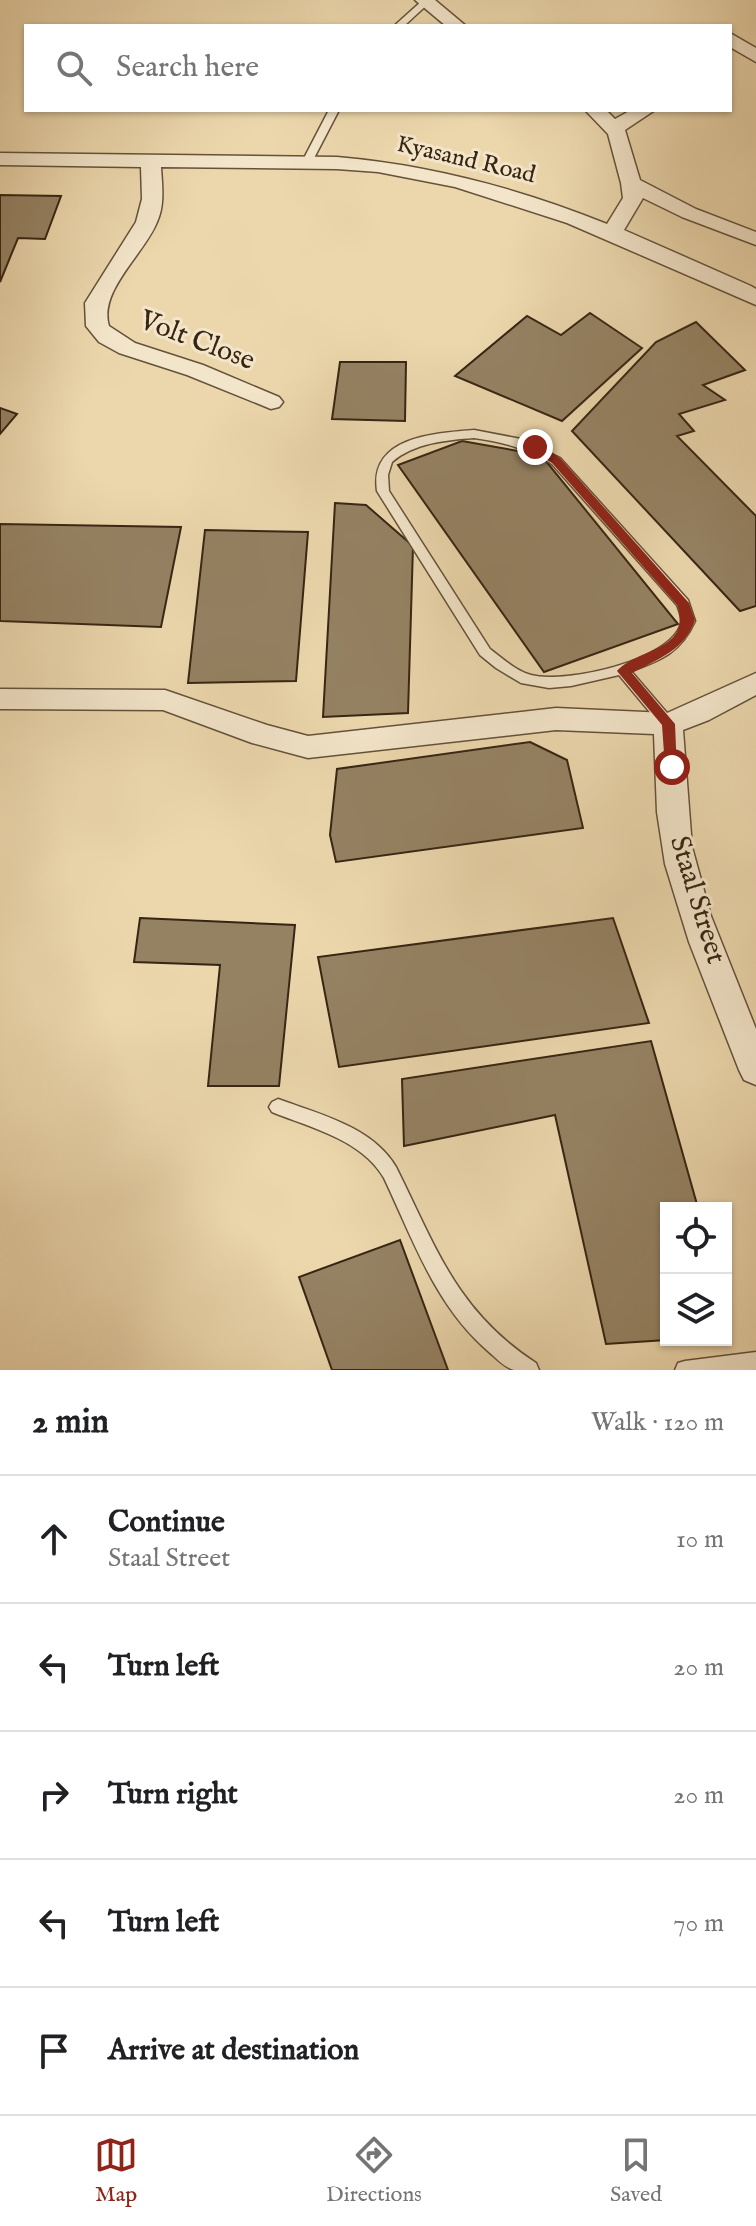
<!DOCTYPE html>
<html lang="en">
<head>
<meta charset="utf-8">
<style>
  :root { --surface:#fff; --page:#f6f6f6; --text:#202124; --muted:#757577; --line:#e0e0e0; --accent:#8f2418 }
  body { margin:0; font-family:"IM FELL English",serif; background:var(--page); color:var(--text) }
  .controls { position:absolute; right:24px; bottom:24px; display:grid; overflow:hidden; border-radius:0px; box-shadow:0 2px 6px #0004 }
  .controls button { width:72px; height:72px; display:grid; place-items:center; padding:0; border:0; border-bottom:2px solid var(--line); background:var(--surface); color:var(--text); font:40px sans-serif }
  .stop { position:absolute; width:24px; height:24px; margin:-18px; border:6px solid #8f2418; border-radius:50%; background:#fff }
  .stop.end { background:#8f2418; border-color:#fff; box-shadow:0 2px 8px #0008 }
  .list { margin:0; padding:0; list-style:none }
  h2 { display:flex; justify-content:space-between; align-items:center; height:104px; margin:0; padding:0 32px; font-size:34px }
  h2 small { font-size:26px; font-weight:400; color:var(--muted) }
  .list li { display:grid; grid-template-columns:52px 1fr auto; gap:24px; align-items:center; box-sizing:border-box; height:128px; padding:0 32px; border-top:2px solid var(--line) }
  .list b { display:block; font-size:30px; white-space:nowrap }
  .list p { margin:0; font-size:26px; white-space:nowrap; color:var(--muted) }
  .list em { font-size:26px; font-style:normal; color:var(--muted) }
  .icon { flex:none; width:44px; height:44px; fill:none; stroke:currentColor; stroke-width:2; stroke-linecap:round; stroke-linejoin:round }
  .map { position:relative; flex:none; width:756px; height:1370px; overflow:hidden }
  .search { position:absolute; background:var(--surface); box-shadow:0 2px 6px #0004; left:24px; right:24px; top:24px; height:88px; display:flex; align-items:center; gap:20px; box-sizing:border-box; padding:0 28px; border-radius:0px; color:var(--muted); font-size:30px }
  .sheet { height:744px; background:var(--surface) }
  nav { display:flex; justify-content:space-around; align-items:center; box-sizing:border-box; height:112px; border-top:2px solid var(--line); background:var(--surface); font-size:22px; color:var(--muted) }
  nav a { display:grid; justify-items:center; gap:4px }
  nav .on { color:var(--accent) }
  .map>svg:first-child { display:block }
  .building { fill:#958263; stroke:#372513; stroke-width:2 }
  .lines { fill:none; stroke-linecap:round; stroke-linejoin:round }
  .lane-casing { stroke:#64523a; stroke-width:3 }
  .street-casing { stroke:#64523a; stroke-width:3 }
  .lane { fill:#f3e5ca; fill-rule:evenodd }
  .street { fill:#f3e5ca; fill-rule:evenodd }
  .route { fill:#8f2418 }
  .labels { text-anchor:middle; dominant-baseline:central; stroke-width:6; stroke-linejoin:round; paint-order:stroke }
  .far-street-label { font-size:24px; fill:#372513; stroke:#f3e5ca }
  .street-label { font-size:28px; fill:#372513; stroke:#f3e5ca }
</style>
</head>
<body>
<div class="map">
<svg width="756" height="1370" viewBox="0 0 756 1370">
  <rect width="100%" height="100%" fill="#ecd7ad"/>
  <filter id="stains"><feTurbulence type="fractalNoise" baseFrequency=".0025" numOctaves="4"/><feColorMatrix values="0 0 0 0 .2 0 0 0 0 .09 0 0 0 0 .02 0 0 0 .5 -.17"/></filter>
  <radialGradient id="worn" r=".72"><stop offset=".6" stop-color="#630" stop-opacity="0"/><stop offset="1" stop-color="#630" stop-opacity=".3"/></radialGradient>
  <g class="building">
    <path d="M0,195L61,196L45,239L18,238L0,282Z"/>
    <path d="M590,313L642,348L562,421L455,376L527,316L561,335Z"/>
    <path d="M696,322L745,370L703,385L725,400L679,414L694,431L677,436L756,516V606L740,611L572,431L656,342Z"/>
    <path d="M340,362H406L405,421L332,419Z"/>
    <path d="M0,408L17,414L0,434Z"/>
    <path d="M462,441L541,455L678,624L544,672L398,465Z"/>
    <path d="M335,503L366,505L413,546L408,713L323,717Z"/>
    <path d="M0,524L181,527L161,627L0,621Z"/>
    <path d="M205,530L308,532L296,681L188,683Z"/>
    <path d="M530,742L567,760L583,828L336,862L330,835L337,769Z"/>
    <path d="M140,918L295,925L279,1086H208L220,965L134,962Z"/>
    <path d="M613,918L649,1023L339,1067L318,957Z"/>
    <path d="M651,1041L698,1208H666V1340L606,1344L555,1115L404,1146L402,1079Z"/>
    <path d="M400,1240L448,1370H332L299,1277Z"/>
  </g>
  <g class="lines">
    <g class="lane-casing">
      <g id="lane">
        <path d="M423,0L430,2L404,26H394Z"/>
        <path d="M329,110H339L312,162L303,164L302,162Z"/>
        <path d="M474,430L521,439L560,458L688,600L695,621C681,652 662,660 631,671L673,720L675,724L673,728H663L619,675L571,686L549,688L521,683L496,668L480,655L377,491C369,437 434,433 474,430ZM474,438C502,442 527,448 552,464L677,605C679,610 682,617 681,623C672,661 564,684 531,675C516,671 502,658 490,649L389,491L388,475L392,462C414,443 446,440 474,438Z"/>
        <path d="M278,1099C319,1114 373,1127 396,1167C436,1247 456,1311 536,1363L539,1370C531,1370 521,1370 514,1370C505,1368 496,1358 489,1352C435,1306 413,1239 384,1178C361,1139 311,1128 272,1112L269,1107L272,1102Z"/>
        <path d="M756,1352V1370H675L678,1363L685,1361Z"/>
      </g>
    </g>
    <g class="street-casing">
      <g id="street">
        <path d="M415,0H435L466,26H446Z"/>
        <path d="M730,33L756,48V62L730,47Z"/>
        <path d="M585,110H606L615,119L631,110H655L625,130L640,180L696,209L756,232V245L682,217L643,198L624,230L751,286L756,289V305L567,223L455,187L378,172L337,169L161,167C162,185 165,205 157,222C145,253 98,291 109,326L135,343L203,365L279,397L283,402L279,407L271,409L187,375L119,353L99,342L86,326L85,303L136,222L142,199L141,167L0,165V153L337,157C431,165 520,189 607,224L623,198L621,183L608,134Z"/>
        <path d="M756,673V695L709,720L683,730L692,847L711,916L756,1029V1085L744,1080L739,1070L689,942L665,864L657,812L654,734L556,730L308,758L252,743L163,710L0,709V689L165,690L267,725L308,736L556,708L667,713Z"/>
      </g>
    </g>
    <use href="#lane" class="lane"/>
    <use href="#street" class="street"/>
  </g>
  <path class="route" d="M531,444H539L560,458L689,603L695,620C685,650 658,659 632,673L675,724L677,771H667L665,767L662,725L617,671C638,648 693,650 677,605L552,463L531,450Z"/>
  <g class="labels">
    <g class="far-street-label">
      <text transform="translate(466 160) rotate(13)">Kyasand Road</text>
    </g>
    <g class="street-label">
      <text transform="translate(197 341) rotate(21)">Volt Close</text>
      <text transform="translate(697 900) rotate(73)">Staal Street</text>
    </g>
  </g>
  <rect width="100%" height="100%" filter="url(#stains)"/>
  <rect width="100%" height="100%" fill="url(#worn)"/>
</svg>
<div class="controls">
<button><svg class="icon" aria-label="locate" viewBox="0 0 24 24"><circle cx="12" cy="12" r="6"/><path d="M12 2v4M12 18v4M2 12h4M18 12h4"/></svg></button>
<button><svg class="icon" aria-label="layers" viewBox="0 0 24 24"><path d="M12 4l9 5-9 5-9-5zM3 14l9 5 9-5"/></svg></button>
</div>
<div class="stop" style="left:672px;top:767px"></div>
<div class="stop end" style="left:535px;top:447px"></div>
<div class="search"><svg class="icon" aria-label="search" viewBox="0 0 24 24"><circle cx="10" cy="10" r="6"/><path d="M15 15l6 6"/></svg>Search here</div>
</div>
<section class="sheet">
<h2>2 min<small>Walk · 120 m</small></h2>
<ul class="list">
<li><svg class="icon" aria-label="ahead" viewBox="0 0 24 24"><path d="M12 20V5M6 11l6-6 6 6"/></svg><div><b>Continue</b><p>Staal Street</p></div><em>10 m</em></li>
<li><svg class="icon" aria-label="left" viewBox="0 0 24 24"><path d="M17 20v-9H6M10 6l-5 5 5 5"/></svg><div><b>Turn left</b></div><em>20 m</em></li>
<li><svg class="icon" aria-label="right" viewBox="0 0 24 24"><path d="M7 20v-9h11M14 6l5 5-5 5"/></svg><div><b>Turn right</b></div><em>20 m</em></li>
<li><svg class="icon" aria-label="left" viewBox="0 0 24 24"><path d="M17 20v-9H6M10 6l-5 5 5 5"/></svg><div><b>Turn left</b></div><em>70 m</em></li>
<li><svg class="icon" aria-label="arrive" viewBox="0 0 24 24"><path d="M6 21V4h12l-3 4 3 4H6"/></svg><div><b>Arrive at destination</b></div></li>
</ul>
</section>
<nav>
<a class="on"><svg class="icon" aria-label="map" viewBox="0 0 24 24"><path d="M3 6l6-2 6 2 6-2v14l-6 2-6-2-6 2zM9 4v14M15 6v14"/></svg>Map</a>
<a><svg class="icon" aria-label="directions" viewBox="0 0 24 24"><path d="M12 3l9 9-9 9-9-9zM9 14v-3h6M13 9l2 2-2 2"/></svg>Directions</a>
<a><svg class="icon" aria-label="saved" viewBox="0 0 24 24"><path d="M7 4h10v16l-5-4-5 4z"/></svg>Saved</a>
</nav>
</body>
</html>
